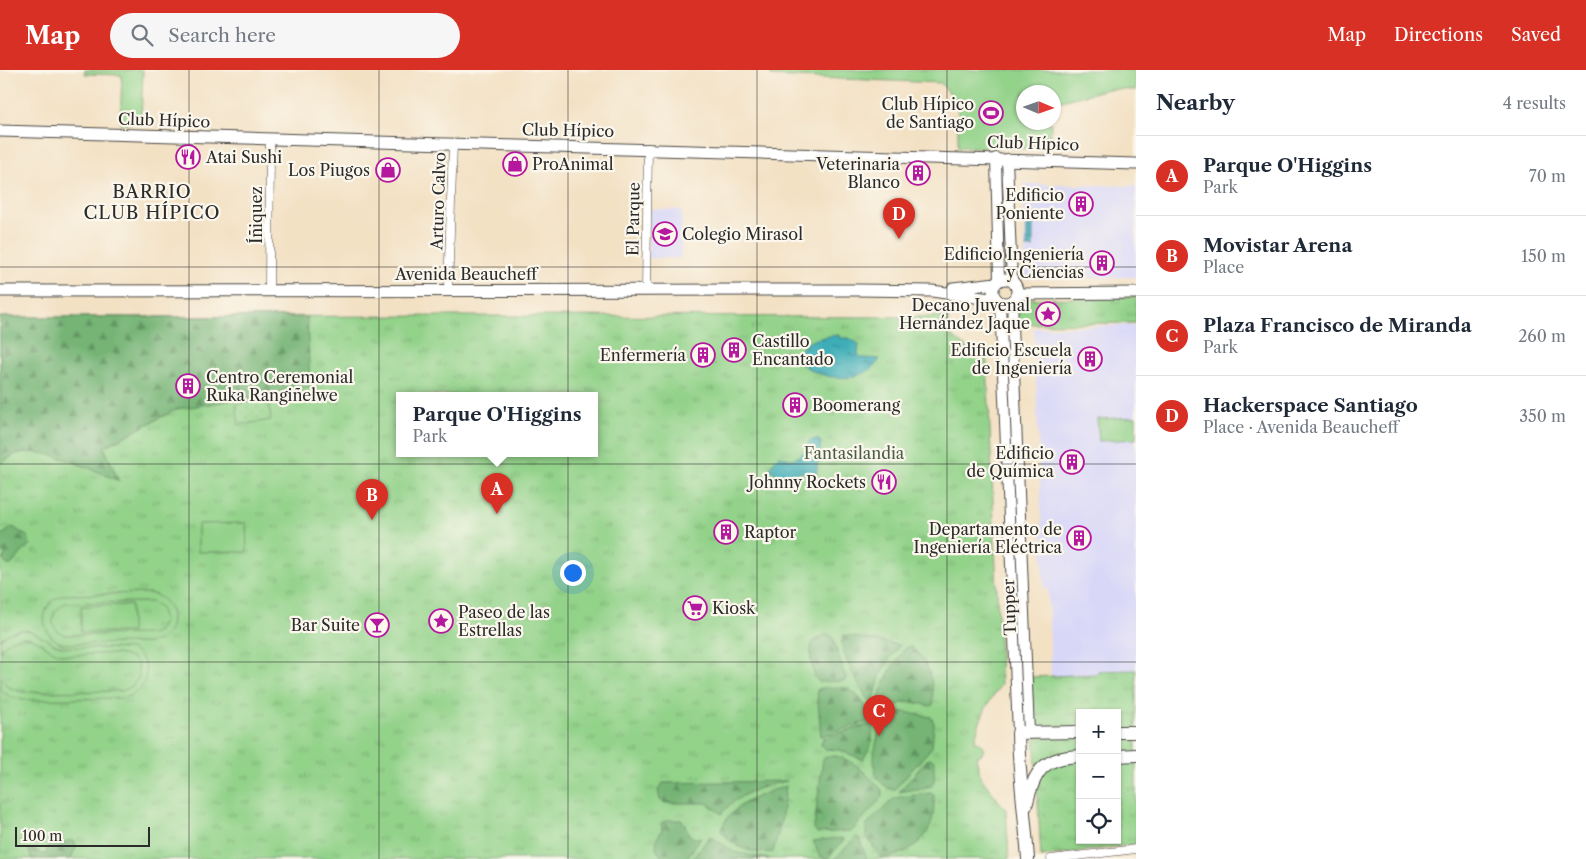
<!DOCTYPE html>
<html lang="en">
<head>
<meta charset="utf-8">
<style>
  :root { --surface:#fff; --page:#f6f6f7; --text:#1f2937; --muted:#747a83; --line:#e0e1e3; --accent:#d93025 }
  body { margin:0; font-family:"Libre Caslon Text",serif; background:var(--page); color:var(--text) }
  .controls { position:absolute; right:15px; bottom:15px; display:grid; overflow:hidden; border-radius:0px; box-shadow:0 1px 4px #0004 }
  .controls button { width:45px; height:45px; display:grid; place-items:center; padding:0; border:0; border-bottom:1px solid var(--line); background:var(--surface); color:var(--text); font:25px sans-serif }
  .compass { position:absolute; left:1016px; top:15px; width:45px; height:45px; border-radius:50%; background:var(--surface); box-shadow:0 1px 4px #0004; rotate:92deg }
  .scale { position:absolute; left:15px; bottom:12px; width:135px; box-sizing:border-box; padding-left:5px; border:2px solid #2b2b2b; border-top:0; font-size:14px; line-height:18px; white-space:nowrap; color:#2b2b2b; -webkit-text-stroke:4px #fbf7ec; paint-order:stroke }
  .you { position:absolute; left:572px; top:502px; width:18px; height:18px; margin:-12px; border:4px solid #fff; border-radius:50%; background:#1a73e8; box-shadow:0 0 0 8px #1a73e833 }
  .badge { display:grid; place-items:center; width:32px; height:32px; border-radius:50%; background:var(--accent); color:#fff; font-size:16px; font-weight:700 }
  .pin { position:absolute; translate:-50% -41px; filter:drop-shadow(0 1px 2px #0008) }
  .pin::after { content:''; position:absolute; top:26px; width:18px; height:15px; background:inherit; clip-path:polygon(0 0,100% 0,50% 100%) }
  .popup { position:absolute; left:396px; top:322px; width:202px; height:65px; box-sizing:border-box; display:grid; place-content:center; border-radius:0px; background:var(--surface); filter:drop-shadow(0 1px 4px #0005); font-size:16px; white-space:nowrap; color:var(--muted) }
  .popup b { font-size:19px; color:var(--text) }
  .popup::after { content:''; position:absolute; left:50%; top:100%; margin-left:-10px; border:10px solid transparent; border-top-color:var(--surface) }
  .list { margin:0; padding:0; list-style:none }
  h2 { display:flex; justify-content:space-between; align-items:center; height:65px; margin:0; padding:0 20px; font-size:21px }
  h2 small { font-size:16px; font-weight:400; color:var(--muted) }
  .list li { display:grid; grid-template-columns:32px 1fr auto; gap:15px; align-items:center; box-sizing:border-box; height:80px; padding:0 20px; border-top:1px solid var(--line) }
  .list b { display:block; font-size:19px; white-space:nowrap }
  .list p { margin:0; font-size:16px; white-space:nowrap; color:var(--muted) }
  .list em { font-size:16px; font-style:normal; color:var(--muted) }
  .icon { flex:none; width:28px; height:28px; fill:none; stroke:currentColor; stroke-width:2; stroke-linecap:round; stroke-linejoin:round }
  .map { position:relative; flex:none; width:1136px; height:789px; overflow:hidden }
  header { display:flex; align-items:center; gap:30px; box-sizing:border-box; height:70px; padding:0 25px; background:var(--accent); color:#fff }
  header strong { font-size:24px }
  nav { display:flex; gap:28px; margin-inline-start:auto; font-size:18px }
  .search { width:350px; height:45px; background:var(--page); display:flex; align-items:center; gap:12px; box-sizing:border-box; padding:0 18px; border-radius:28px; color:var(--muted); font-size:19px }
  main { display:flex }
  aside { flex:1; background:var(--surface) }
  .map>svg:first-child { display:block }
  .built { fill:#d8d7f8 }
  .grass { fill:url(#grass-tufts); stroke:#5e7e5a; fill-rule:evenodd }
  .forest { fill:url(#forest-firs); stroke:#507050 }
  .garden { fill:url(#garden-dots); stroke:#5e7e5a }
  .pitch { fill:#92d289; stroke:#5e7e5a; fill-rule:evenodd }
  .water { fill:url(#water-ripples); stroke:#346c71 }
  .lines { fill:none; stroke-linecap:round; stroke-linejoin:round }
  .minor-casing { stroke:#494642; stroke-width:9 }
  .tertiary-casing { stroke:#494642; stroke-width:12 }
  .secondary-casing { stroke:#494642; stroke-width:13 }
  .primary-casing { stroke:#494642; stroke-width:14 }
  .minor { stroke:#fff; stroke-width:8 }
  .tertiary { stroke:#fff; stroke-width:10 }
  .secondary { stroke:#fff; stroke-width:11 }
  .primary { stroke:#fff; stroke-width:12 }
  .grid { fill:none; stroke:#2b2b2b; stroke-width:1; stroke-opacity:0.55 }
  .labels { text-anchor:middle; dominant-baseline:central; stroke-width:4.5; stroke-linejoin:round; paint-order:stroke }
  .poi-label { font-size:16px; fill:#2b2b2b; stroke:#fbf7ec; text-anchor:end }
  .street-label { font-size:16px; fill:#2b2b2b; stroke:#fbf7ec }
  .park-label { font-size:16px; fill:#4a5d47; stroke:#fbf7ec }
  .neighbourhood-label { font-size:18px; letter-spacing:1px; fill:#2b2b2b; stroke:#fbf7ec }
</style>
</head>
<body>
<header>
<strong>Map</strong>
<div class="search"><svg class="icon" aria-label="search" viewBox="0 0 24 24"><circle cx="10" cy="10" r="6"/><path d="M15 15l6 6"/></svg>Search here</div>
<nav><a>Map</a><a>Directions</a><a>Saved</a></nav>
</header>
<main>
<div class="map">
<svg width="1136" height="789" viewBox="0 0 1136 789">
  <defs>
    <pattern id="grass-tufts" width="24" height="20" patternUnits="userSpaceOnUse" patternTransform="scale(1.25)"><rect width="24" height="20" fill="#92d289"/><path d="M3 7l-1-3M5 7V3M7 7l1-3M15 17l-1-3M17 17v-4M19 17l1-3" fill="none" stroke="#7eb476"/></pattern>
    <pattern id="forest-firs" width="22" height="20" patternUnits="userSpaceOnUse" patternTransform="scale(1.25)"><rect width="22" height="20" fill="#75b475"/><path d="M5 1l3.5 6h-7zM16 11l3.5 6h-7z" fill="#609360"/></pattern>
    <pattern id="garden-dots" width="8" height="8" patternUnits="userSpaceOnUse" patternTransform="scale(1.25)"><rect width="8" height="8" fill="#92d289"/><path d="M2 2h.1M6 6h.1" fill="none" stroke="#7eb476" stroke-width="1.8" stroke-linecap="round"/></pattern>
    <pattern id="water-ripples" width="26" height="14" patternUnits="userSpaceOnUse" patternTransform="scale(1.25)"><rect width="26" height="14" fill="#3cadb7"/><path d="M2 4q2-2 4 0t4 0M15 11q2-2 4 0t4 0" fill="none" stroke="#338d95"/></pattern>
  </defs>
  <rect width="100%" height="100%" fill="#fbf7ec"/>
  <filter id="ink" filterUnits="userSpaceOnUse"><feTurbulence type="fractalNoise" baseFrequency=".02" numOctaves="2"/><feDisplacementMap in="SourceGraphic" scale="10" xChannelSelector="R" yChannelSelector="G"/><feConvolveMatrix kernelMatrix="1 2 1 2 8 2 1 2 1" color-interpolation-filters="sRGB"/></filter>
  <filter id="wash" filterUnits="userSpaceOnUse"><feTurbulence type="fractalNoise" baseFrequency=".0096" numOctaves="4" result="noise"/><feDisplacementMap in="SourceGraphic" scale="20" xChannelSelector="R" yChannelSelector="G"/><feGaussianBlur stdDeviation="1.12" result="paint"/><feColorMatrix in="noise" values="0 0 0 0 0 0 0 0 0 0 0 0 0 0 0 0 0 1.4 0 .05"/><feComposite in="paint" operator="in"/></filter>
  <g filter="url(#wash)">
    <rect width="100%" height="100%" fill="#f3e1c4"/>
    <g class="built">
      <path d="M1024,114L1136,116V207L1025,209Z"/>
      <path d="M649,139L682,140L681,188H648Z"/>
      <path d="M1136,255V600L1099,601L1098,604L1051,606L1048,518H1044L1034,258Z"/>
    </g>
    <g class="grass">
      <path d="M1136,227V253L1018,254V234L1025,229Z"/>
      <path d="M465,246L948,247V263L973,283L980,284L987,290L1001,615C987,632 979,650 975,671L980,672L984,679L982,684L976,687L981,708L1006,740L1009,789H0V247ZM400,325H594V383H400Z"/>
      <path d="M1136,600V774L1041,787L1031,607L1098,604V601ZM1080,643H1117V770H1080Z"/>
    </g>
    <g class="forest">
      <path d="M0,247H307L310,318L177,339L104,377L119,411C93,400 49,378 21,383C13,384 7,390 0,394Z"/>
      <path d="M13,457L28,467L30,474L11,495H7L3,490L5,485L0,480V466Z"/>
      <path d="M827,564L832,566L846,609L844,611L819,612C812,606 808,581 813,572C816,567 822,566 827,564Z"/>
      <path d="M844,565L900,575L889,589L881,603L873,633L867,629C861,617 834,576 844,565Z"/>
      <path d="M907,577H911C930,592 933,611 933,635L930,636C921,634 909,630 901,633C892,637 890,647 880,645C872,626 895,591 907,577Z"/>
      <path d="M821,618C829,618 841,616 849,619C857,623 872,641 871,651L821,666L817,620Z"/>
      <path d="M899,641L931,647L934,653L932,677L894,720C863,710 876,676 881,654Z"/>
      <path d="M871,654L873,656L871,675L863,690L840,680L825,679L821,675L823,668Z"/>
      <path d="M836,686C856,691 868,706 882,720V727L852,761L817,763L814,758L823,689L826,687Z"/>
      <path d="M931,689L934,691V710L932,716L899,722L927,690Z"/>
      <path d="M787,711C762,716 737,724 721,744L707,733H666L660,730L658,720L663,713Z"/>
      <path d="M786,716L781,753L773,782C752,784 734,779 721,760C731,733 761,725 786,716Z"/>
      <path d="M930,723L934,725C934,736 934,747 930,757C923,774 898,789 880,787L866,766V756L894,728Z"/>
      <path d="M667,750H682C689,759 686,771 701,767L686,789H663L656,779L657,768L662,760L661,753Z"/>
      <path d="M710,766L734,782L769,789H693Z"/>
      <path d="M58,767L63,774L69,770L75,772L76,777L71,789H32L28,780L36,779L40,784H46L50,770Z"/>
      <path d="M856,767L859,768L867,789H835Z"/>
      <path d="M843,768L844,770L827,789L820,786L813,771Z"/>
    </g>
    <path class="garden" d="M268,329L271,350L239,355L236,334Z"/>
    <g class="pitch">
      <path d="M85,0H143L141,53L120,54L122,5L85,4Z"/>
      <path d="M771,0H1136V20L1108,19L1054,33V22H1024V52L1051,53L1050,79L958,77V34L941,13L771,6Z"/>
      <path d="M1136,347V369L1099,371L1097,349Z"/>
      <path d="M246,453L247,482H198V454Z"/>
      <path d="M148,523C168,526 177,544 169,562L160,570L149,573L63,574C38,564 38,534 63,525ZM152,532L160,537L164,550L159,560L152,564L65,565C54,561 50,552 55,541L65,533Z"/>
      <path d="M131,535V562H81V536Z"/>
      <path d="M21,560C39,560 47,574 64,577L131,579C155,591 149,624 122,628L22,630L9,626L0,620V607L8,617L22,622L122,621L132,616L139,607L137,593C124,577 84,587 65,585C48,583 39,566 22,567C12,568 5,574 0,581V569L9,563Z"/>
    </g>
    <g class="water">
      <rect x="1027" y="145" width="6" height="33"/>
      <path d="M839,265V268H849L859,274L858,284L862,288L880,289C864,316 816,311 798,290C798,269 823,267 839,265Z"/>
      <path d="M817,369L821,372L816,405L798,402L792,407L789,414L769,399L779,385C797,394 803,385 810,370Z"/>
    </g>
  </g>
  <g filter="url(#ink)">
    <g class="lines">
      <g class="minor-casing">
        <g id="minor">
          <path d="M269,220L270,69"/>
          <path d="M448,220L453,73"/>
          <path d="M646,220L648,78"/>
          <path d="M1051,789L1136,779"/>
        </g>
      </g>
      <g class="tertiary-casing">
        <g id="tertiary">
          <path d="M996,88L999,210"/>
          <path d="M1007,89L1012,211"/>
          <path d="M1013,231L1012,255L1029,662"/>
          <path d="M1000,232L1018,663"/>
        </g>
      </g>
      <g class="secondary-casing">
        <g id="secondary">
          <path d="M0,61L1136,94"/>
          <circle cx="1005" cy="221" r="12"/>
          <path d="M953,218L996,213"/>
          <path d="M0,221L857,220L932,221L997,230"/>
          <path d="M1017,224L1136,223"/>
        </g>
      </g>
      <g class="primary-casing">
        <g id="primary">
          <path d="M1117,662H1136"/>
          <path d="M1117,686L1136,685"/>
          <path d="M1026,736C1034,702 1042,687 1080,686"/>
          <path d="M1028,789C1025,746 1019,705 1018,663L1080,662"/>
        </g>
      </g>
      <use href="#minor" class="minor"/>
      <use href="#tertiary" class="tertiary"/>
      <use href="#secondary" class="secondary"/>
      <use href="#primary" class="primary"/>
    </g>
  </g>
  <path class="grid" d="M189,0V789M379,0V789M568,0V789M757,0V789M947,0V789M0,197H1136M0,394H1136M0,592H1136"/>
  <defs>
    <g id="stadium-ring" transform="scale(1.25)"><circle r="9.5" fill="#fbf7ec" stroke="#b5179e" stroke-width="1.5"/><path d="M0-5a6.5 5 0 1 0 0 10a6.5 5 0 1 0 0-10ZM-3.5-1.8h7v3.6h-7Z" fill="#b5179e"/></g>
    <g id="restaurant-ring" transform="scale(1.25)"><circle r="9.5" fill="#fbf7ec" stroke="#b5179e" stroke-width="1.5"/><path d="M-5-6h1v4h1v-4h1v4h1v-4h1v5L-1.5 .5V6h-2V.5L-5-1ZM5-6V6H3V1.5H1.5Q1.5-4 5-6Z" fill="#b5179e"/></g>
    <g id="shop-ring" transform="scale(1.25)"><circle r="9.5" fill="#fbf7ec" stroke="#b5179e" stroke-width="1.5"/><path d="M-5-2.5h2.3a2.7 3.5 0 0 1 5.4 0H5L5.5 6h-11ZM-1.5-2.5h3a1.5 2.3 0 0 0-3 0Z" fill="#b5179e"/></g>
    <g id="building-ring" transform="scale(1.25)"><circle r="9.5" fill="#fbf7ec" stroke="#b5179e" stroke-width="1.5"/><path d="M-4-6H4V6H1V3H-1V6H-4ZM-2.5-4.3h1.7v1.8h-1.7ZM.8-4.3h1.7v1.8H.8ZM-2.5-1h1.7V.8h-1.7ZM.8-1h1.7V.8H.8Z" fill="#b5179e"/></g>
    <g id="school-ring" transform="scale(1.25)"><circle r="9.5" fill="#fbf7ec" stroke="#b5179e" stroke-width="1.5"/><path d="M0-5L7-2L0 1L-7-2ZM-4 1L0 2.5L4 1V4Q0 6-4 4Z" fill="#b5179e"/></g>
    <g id="sight-ring" transform="scale(1.25)"><circle r="9.5" fill="#fbf7ec" stroke="#b5179e" stroke-width="1.5"/><path d="M0-6L1.8-2.2L6-1.7L2.9 1.2L3.7 5.4L0 3.3L-3.7 5.4L-2.9 1.2L-6-1.7L-1.8-2.2Z" fill="#b5179e"/></g>
    <g id="supermarket-ring" transform="scale(1.25)"><circle r="9.5" fill="#fbf7ec" stroke="#b5179e" stroke-width="1.5"/><path d="M-6-5.5h2.5l.6 2H6L4.5 2H-2.5L-4.4-4H-6ZM-1.5 3.2a1.3 1.3 0 1 0 .1 0ZM3 3.2a1.3 1.3 0 1 0 .1 0Z" fill="#b5179e"/></g>
    <g id="bar-ring" transform="scale(1.25)"><circle r="9.5" fill="#fbf7ec" stroke="#b5179e" stroke-width="1.5"/><path d="M-6-5H6L.8 .8V4.5H3.5V6h-7V4.5H-.8V.8Z" fill="#b5179e"/></g>
  </defs>
  <g fill-rule="evenodd">
    <use href="#stadium-ring" x="991" y="43"/>
    <use href="#restaurant-ring" x="188" y="87"/>
    <use href="#shop-ring" x="515" y="94"/>
    <use href="#shop-ring" x="388" y="100"/>
    <use href="#building-ring" x="918" y="103"/>
    <use href="#building-ring" x="1081" y="134"/>
    <use href="#school-ring" x="665" y="164"/>
    <use href="#building-ring" x="1102" y="193"/>
    <use href="#sight-ring" x="1048" y="244"/>
    <use href="#building-ring" x="734" y="280"/>
    <use href="#building-ring" x="703" y="285"/>
    <use href="#building-ring" x="1090" y="289"/>
    <use href="#building-ring" x="188" y="316"/>
    <use href="#building-ring" x="795" y="335"/>
    <use href="#building-ring" x="1072" y="392"/>
    <use href="#restaurant-ring" x="884" y="412"/>
    <use href="#building-ring" x="726" y="462"/>
    <use href="#building-ring" x="1079" y="468"/>
    <use href="#supermarket-ring" x="695" y="538"/>
    <use href="#sight-ring" x="441" y="551"/>
    <use href="#bar-ring" x="377" y="555"/>
  </g>
  <g class="labels">
    <g class="poi-label">
      <text x="974" y="34">Club Hípico<tspan x="974" dy="18">de Santiago</tspan></text>
      <text x="206" y="87" text-anchor="start">Atai Sushi</text>
      <text x="532" y="94" text-anchor="start">ProAnimal</text>
      <text x="900" y="94">Veterinaria<tspan x="900" dy="18">Blanco</tspan></text>
      <text x="370" y="100">Los Piugos</text>
      <text x="1064" y="125">Edificio<tspan x="1064" dy="18">Poniente</tspan></text>
      <text x="682" y="164" text-anchor="start">Colegio Mirasol</text>
      <text x="1084" y="184">Edificio Ingeniería<tspan x="1084" dy="18">y Ciencias</tspan></text>
      <text x="1030" y="235">Decano Juvenal<tspan x="1030" dy="18">Hernández Jaque</tspan></text>
      <text x="752" y="271" text-anchor="start">Castillo<tspan x="752" dy="18">Encantado</tspan></text>
      <text x="1072" y="280">Edificio Escuela<tspan x="1072" dy="18">de Ingeniería</tspan></text>
      <text x="686" y="285">Enfermería</text>
      <text x="206" y="307" text-anchor="start">Centro Ceremonial<tspan x="206" dy="18">Ruka Rangiñelwe</tspan></text>
      <text x="812" y="335" text-anchor="start">Boomerang</text>
      <text x="1054" y="383">Edificio<tspan x="1054" dy="18">de Química</tspan></text>
      <text x="866" y="412">Johnny Rockets</text>
      <text x="1062" y="459">Departamento de<tspan x="1062" dy="18">Ingeniería Eléctrica</tspan></text>
      <text x="744" y="462" text-anchor="start">Raptor</text>
      <text x="712" y="538" text-anchor="start">Kiosk</text>
      <text x="458" y="542" text-anchor="start">Paseo de las<tspan x="458" dy="18">Estrellas</tspan></text>
      <text x="360" y="555">Bar Suite</text>
    </g>
    <g class="street-label">
      <text transform="translate(164 50) rotate(2)">Club Hípico</text>
      <text transform="translate(568 60) rotate(1)">Club Hípico</text>
      <text transform="translate(1033 73) rotate(2)">Club Hípico</text>
      <text transform="translate(438 131) rotate(-88)">Arturo Calvo</text>
      <text transform="translate(256 145) rotate(-90)">Íñiquez</text>
      <text transform="translate(633 149) rotate(-89)">El Parque</text>
      <text x="466" y="204">Avenida Beaucheff</text>
      <text transform="translate(1009 537) rotate(-92)">Tupper</text>
    </g>
    <g class="park-label">
      <text x="854" y="383">Fantasilandia</text>
    </g>
    <g class="neighbourhood-label">
      <text x="152" y="122">BARRIO<tspan x="152" dy="21">CLUB HÍPICO</tspan></text>
    </g>
  </g>
</svg>
<div class="controls">
<button>+</button>
<button>−</button>
<button><svg class="icon" aria-label="locate" viewBox="0 0 24 24"><circle cx="12" cy="12" r="6"/><path d="M12 2v4M12 18v4M2 12h4M18 12h4"/></svg></button>
</div>
<svg class="compass" viewBox="-18 -18 36 36"><path d="M0-13l5 13h-10z" fill="#e53935"/><path d="M0 13l5-13h-10z" fill="#747a83"/></svg>
<div class="scale">100 m</div>
<div class="you"></div>
<div class="pin badge" style="left:497px;top:444px">A</div>
<div class="popup"><b>Parque O'Higgins</b>Park</div>
<div class="pin badge" style="left:372px;top:450px">B</div>
<div class="pin badge" style="left:879px;top:666px">C</div>
<div class="pin badge" style="left:899px;top:169px">D</div>
</div>
<aside>
<h2>Nearby<small>4 results</small></h2>
<ul class="list">
<li><span class="badge">A</span><div><b>Parque O'Higgins</b><p>Park</p></div><em>70 m</em></li>
<li><span class="badge">B</span><div><b>Movistar Arena</b><p>Place</p></div><em>150 m</em></li>
<li><span class="badge">C</span><div><b>Plaza Francisco de Miranda</b><p>Park</p></div><em>260 m</em></li>
<li><span class="badge">D</span><div><b>Hackerspace Santiago</b><p>Place · Avenida Beaucheff</p></div><em>350 m</em></li>
</ul>
</aside>
</main>
</body>
</html>
